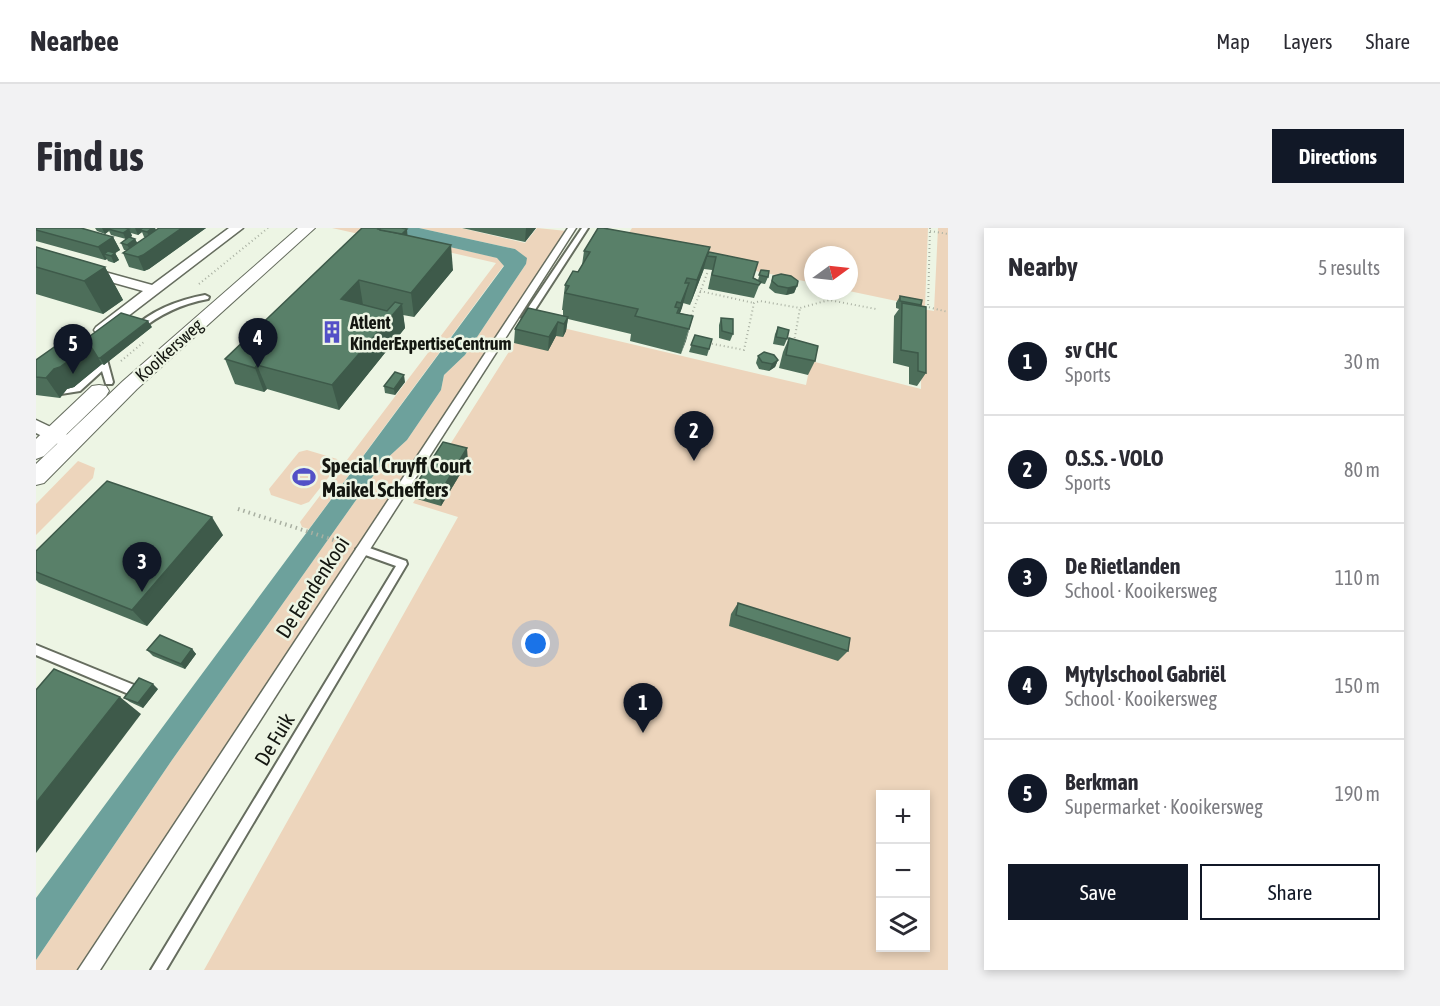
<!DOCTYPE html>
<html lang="en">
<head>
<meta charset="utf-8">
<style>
  :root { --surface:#fff; --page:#f2f2f3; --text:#2b2b33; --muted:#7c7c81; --line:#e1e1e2; --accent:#111827 }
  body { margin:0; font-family:"Asap Condensed",sans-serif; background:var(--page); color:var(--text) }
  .controls { position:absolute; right:18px; bottom:18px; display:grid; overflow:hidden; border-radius:0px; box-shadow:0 3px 9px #0003 }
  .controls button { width:54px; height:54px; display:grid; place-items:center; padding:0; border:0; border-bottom:2px solid var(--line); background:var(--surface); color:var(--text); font:30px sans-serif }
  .compass { position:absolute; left:768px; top:18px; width:54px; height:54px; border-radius:50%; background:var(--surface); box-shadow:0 3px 9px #0003; rotate:75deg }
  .you { position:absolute; left:500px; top:416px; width:21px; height:21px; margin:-15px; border:4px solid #fff; border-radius:50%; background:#1a73e8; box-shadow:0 0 0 9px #1a73e833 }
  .badge { display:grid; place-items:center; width:39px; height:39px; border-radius:50%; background:var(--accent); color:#fff; font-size:20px; font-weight:700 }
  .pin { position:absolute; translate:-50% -50px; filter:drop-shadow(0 2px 3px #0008) }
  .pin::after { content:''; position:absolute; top:32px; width:21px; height:18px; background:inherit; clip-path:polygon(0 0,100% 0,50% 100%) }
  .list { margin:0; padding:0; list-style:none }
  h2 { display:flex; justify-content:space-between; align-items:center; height:78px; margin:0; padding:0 24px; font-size:26px }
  h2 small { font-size:20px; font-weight:400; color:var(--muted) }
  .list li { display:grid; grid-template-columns:39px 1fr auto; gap:18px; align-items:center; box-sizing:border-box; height:108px; padding:0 24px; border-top:2px solid var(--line) }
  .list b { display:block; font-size:22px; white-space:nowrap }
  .list p { margin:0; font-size:20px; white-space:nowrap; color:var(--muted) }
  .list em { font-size:20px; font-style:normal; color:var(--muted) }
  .actions { display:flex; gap:12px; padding:18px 24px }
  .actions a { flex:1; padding:14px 0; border:2px solid var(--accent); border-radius:0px; text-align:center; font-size:21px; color:var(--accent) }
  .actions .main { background:var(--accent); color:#fff }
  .icon { flex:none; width:33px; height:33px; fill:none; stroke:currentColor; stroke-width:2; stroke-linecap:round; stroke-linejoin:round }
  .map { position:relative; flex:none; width:912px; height:742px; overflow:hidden; border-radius:0px }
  header { display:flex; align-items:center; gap:36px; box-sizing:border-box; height:84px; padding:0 30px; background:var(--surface); border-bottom:2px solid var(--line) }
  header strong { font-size:28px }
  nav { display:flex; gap:33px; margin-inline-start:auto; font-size:21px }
  .intro { display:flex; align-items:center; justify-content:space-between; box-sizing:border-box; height:144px; padding:0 36px }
  h1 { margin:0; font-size:42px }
  .button { padding:15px 27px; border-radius:0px; background:var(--accent); color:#fff; font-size:21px; font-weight:700 }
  main { display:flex; gap:36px; padding:0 36px }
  aside { flex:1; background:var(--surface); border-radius:0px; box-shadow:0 3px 9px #0003 }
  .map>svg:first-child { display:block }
  .green { fill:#edd5bc; fill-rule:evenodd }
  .water { fill:#6da19c }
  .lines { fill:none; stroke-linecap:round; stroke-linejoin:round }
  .service-casing { stroke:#666d5f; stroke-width:4 }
  .pedestrian-casing { stroke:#666d5f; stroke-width:3 }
  .minor-casing { stroke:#666d5f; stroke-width:3 }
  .tertiary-casing { stroke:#666d5f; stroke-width:2 }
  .path-far1 { stroke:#a9b0a2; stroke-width:2; stroke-dasharray:1 3; stroke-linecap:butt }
  .path { stroke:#a9b0a2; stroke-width:4; stroke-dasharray:1.5 4; stroke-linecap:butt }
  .service { fill:#fff; fill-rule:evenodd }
  .pedestrian { fill:#fff; fill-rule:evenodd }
  .minor { fill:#fff; fill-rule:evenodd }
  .tertiary { fill:#fff; fill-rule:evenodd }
  .wall { fill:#4d6e5a; fill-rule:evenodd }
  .shaded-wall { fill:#3e5a4a }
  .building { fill:#598069; stroke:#3e5a4a; stroke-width:1.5 }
  .labels { text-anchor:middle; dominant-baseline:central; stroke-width:5; stroke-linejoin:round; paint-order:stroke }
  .far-poi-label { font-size:18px; font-weight:bold; fill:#141711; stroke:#edf5e4; text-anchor:start }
  .far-street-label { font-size:18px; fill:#141711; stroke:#edf5e4 }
  .poi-label { font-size:21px; font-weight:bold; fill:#141711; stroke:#edf5e4; text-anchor:start }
  .street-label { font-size:21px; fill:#141711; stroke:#edf5e4 }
</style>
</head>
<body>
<header>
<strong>Nearbee</strong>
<nav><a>Map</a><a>Layers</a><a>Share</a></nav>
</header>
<div class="intro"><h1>Find us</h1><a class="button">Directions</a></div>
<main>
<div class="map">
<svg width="912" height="742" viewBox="0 0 912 742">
  <rect width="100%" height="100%" fill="#edf5e4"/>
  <g class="green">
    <path d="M296,0H332L462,30L468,37L273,301L266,299L264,294L460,35L343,8L341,10Z"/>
    <path d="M383,0H425L489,15L501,0L531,3L41,742H0V732L136,532L347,234L371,212L405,162L408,147L429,127L490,36L479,21Z"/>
    <path d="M596,0H892L889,79L813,63V27H777V55L586,15Z"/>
    <path d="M902,0H912V742H168L422,289L377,275L493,92L770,157L775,133L885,161L886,81L898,83ZM844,566H890V720H844Z"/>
    <path d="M271,222L301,231L303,236L273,274L265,277L235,267L233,261L263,224Z"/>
    <path d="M42,233L59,240L57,250L0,307V276Z"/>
  </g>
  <path class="water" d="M332,0H383L479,21L491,30L490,36L429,127L408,147L405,162L371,212L347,234L136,532L0,732V670L468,38L461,30Z"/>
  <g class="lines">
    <g class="service-casing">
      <g id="service">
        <path d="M546,0H552L493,91H487L486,89Z"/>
        <path d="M169,67L173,69L172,71C145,76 124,86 103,103L96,101C116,82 142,72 169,67Z"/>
        <path d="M65,123H71L72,125L70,128L77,154L76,156H70L66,143L44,163L25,166V162L38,159L64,136L62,128Z"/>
        <path d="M325,317L370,333L371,336L130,742H115L360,338L321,324L320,321Z"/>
        <path d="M0,417L103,459L105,463L103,467L99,468L95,467L0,427Z"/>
      </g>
    </g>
    <g class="pedestrian-casing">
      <path id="pedestrian" d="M532,0H540L64,742H42Z"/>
    </g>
    <g class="minor-casing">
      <g id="minor">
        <path d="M193,0H207L70,105H60L58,102L60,99L107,63L0,33V25L116,57Z"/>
        <path d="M0,192L40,211L43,215L40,219H28L0,205Z"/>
      </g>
    </g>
    <g class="tertiary-casing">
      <g id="tertiary">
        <path d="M262,0H279L101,161L8,255L0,257V236L87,153Z"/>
        <path d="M63,157L70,158L73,163L70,168L8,228L0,231V211L56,158Z"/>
      </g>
    </g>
    <g class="path-far1">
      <path d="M894,0L892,79L912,84"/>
      <path d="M894,3L912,6"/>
      <path d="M163,56L232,0"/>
      <path d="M664,63L718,75"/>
      <path d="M654,91L672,43"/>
      <path d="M758,114L764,80"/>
      <path d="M672,115L708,122L718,75L724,73L764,80L793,72L840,81"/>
      <path d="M85,133L109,113"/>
    </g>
    <path class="path" d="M202,281L310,316"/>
    <use href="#service" class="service"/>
    <use href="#pedestrian" class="pedestrian"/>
    <use href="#minor" class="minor"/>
    <use href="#tertiary" class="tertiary"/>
  </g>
  <g class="wall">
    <path d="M0,0L77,9L84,22L79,25L83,32L78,35L72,33L71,31L69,32L0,13Z"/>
    <path d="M59,0H119L120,2L123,0H170L113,41L108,43L93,39L87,25L91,22H88L85,15L90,11L75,7L73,3L69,6L61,3ZM106,4L108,9H110L101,15L99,11L93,10L96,8L95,5L102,7Z"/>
    <path d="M426,0H500L489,14Z"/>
    <path d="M371,1V8L417,42L378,89L367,87L369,100L303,182L231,161L228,164L199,156L189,131Z"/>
    <path d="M0,19L69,39L87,72L67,86L0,66Z"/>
    <path d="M548,23L673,24L722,52L725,42L732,49L729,56L724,55L718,70L672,61L676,42L668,41L654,77L647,75L644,85L657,88L645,126L594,113L595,106L532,91L530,103L527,109L520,108L512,123L478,115L479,101L527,88V82H526L529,57L542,44L546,37Z"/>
    <path d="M737,48L761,58L758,65L750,67L739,65L733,60Z"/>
    <path d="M864,68L885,77L890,145L881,158L873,156V139L857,135L858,88L863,81L860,80V75Z"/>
    <path d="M685,90L697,106L694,113L683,110V97Z"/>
    <path d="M116,99L68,137L66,136L38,159L31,161L24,170L0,167V132L46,114Z"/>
    <path d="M742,99L751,111L748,118L737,116L739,106Z"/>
    <path d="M659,107L676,111L671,128L653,124Z"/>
    <path d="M753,110L779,133L772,147L743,140L747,124Z"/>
    <path d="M722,128L742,132L739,139L733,143L723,141L720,135Z"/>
    <path d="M369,154L359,167L349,165L348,158Z"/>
    <path d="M432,233L405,278L381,271L379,258Z"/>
    <path d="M187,307L111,398L3,355L0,352V323Z"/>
    <path d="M702,375L812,423L802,433L693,398L695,386Z"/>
    <path d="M156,421L160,426L149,441L117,428L111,422Z"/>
    <path d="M122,461L107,480L94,474L88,470Z"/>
  </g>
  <g class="shaded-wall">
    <path d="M66,0H74L72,1L73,3L69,6Z"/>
    <path d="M99,0H106L108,3L104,2L106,4L102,7Z"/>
    <path d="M116,0H119L121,5L114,10L111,4Z"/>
    <path d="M146,0H170L113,41L108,43L102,29Z"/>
    <path d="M490,0H500L489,14Z"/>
    <path d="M93,1L96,8L90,12L87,5Z"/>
    <path d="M371,1L372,14L360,12Z"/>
    <path d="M77,9L84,22L79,25L83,32L78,35L75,28L68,26L71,31L69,32L62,19Z"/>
    <path d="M99,11L103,18L95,23L91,17Z"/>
    <path d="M415,17L417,42L378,89L375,65Z"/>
    <path d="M674,19L667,43L654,77L661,52Z"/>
    <path d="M69,39L87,72L67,86L48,53Z"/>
    <path d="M323,52L327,77L305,71Z"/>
    <path d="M653,55L646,80L638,100L645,75Z"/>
    <path d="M761,58L758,65L750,67L752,60Z"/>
    <path d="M366,76L369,100L303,182L296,157Z"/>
    <path d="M657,88L650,113L645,126L653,101Z"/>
    <path d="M532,89L530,103L527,109L528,96Z"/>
    <path d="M112,93L116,99L68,137L64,130Z"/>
    <path d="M522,94L520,108L512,123L513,109Z"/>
    <path d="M54,117L66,136L38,159L31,161L24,170L10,150L18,141Z"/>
    <path d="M742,132L739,139L733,143L736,136Z"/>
    <path d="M221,137L231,161L228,164L219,140Z"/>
    <path d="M368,147L369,154L359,167L358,161Z"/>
    <path d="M431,220L432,233L405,278L404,265Z"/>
    <path d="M176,289L187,307L111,398L96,382Z"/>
    <path d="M156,421L160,426L149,441L145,436Z"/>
    <path d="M117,456L122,461L107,480L102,475Z"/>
    <path d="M84,469L105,486L0,625V575Z"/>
  </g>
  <g class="building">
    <path d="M0,0H45L77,9L62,19L0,2Z"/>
    <path d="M73,0H89L93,1L87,5L72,1Z"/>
    <path d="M107,0H116L111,4L104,2Z"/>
    <path d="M123,0H146L107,27L102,29L87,25Z"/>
    <path d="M326,0H343L342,1L415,17L375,65L323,52L305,71L351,83L359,74L366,76L296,157L221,137L219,140L189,131Z"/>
    <path d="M344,0H365L371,1L366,6L344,2Z"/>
    <path d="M562,0H567L674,19L661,52L651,50L649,55H653L645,75L641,74L639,79L643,80L641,85L657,88L653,101L599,88L602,81L529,65L533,58L529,57L537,43L542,44L554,24L548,23Z"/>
    <path d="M93,9L99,11L91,17L85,15Z"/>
    <path d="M0,19L69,39L48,53L0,39Z"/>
    <path d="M72,23L79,25L75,28L68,26Z"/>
    <path d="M673,24L722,34L717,50L725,54L723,57L676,47L680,29L671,28Z"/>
    <path d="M725,42L733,43L732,49L723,47Z"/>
    <path d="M745,46L755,48L762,53L761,58L752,60L742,58L736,53L737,48Z"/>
    <path d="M864,68L886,72L885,77L864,73Z"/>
    <path d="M866,75L890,79V145L882,143V125L865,122Z"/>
    <path d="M492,80L532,89L528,96L522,94L513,109L479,101Z"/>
    <path d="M85,85L112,93L64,130H62L54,117L46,114Z"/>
    <path d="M685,90L697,91V106L686,103Z"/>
    <path d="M742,99L753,102L751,111L740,109Z"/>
    <path d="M659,107L676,111L673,121L655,117Z"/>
    <path d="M31,110L54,117L24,139L18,141L10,150L0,149V132Z"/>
    <path d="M753,110L782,118L779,133L750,127Z"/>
    <path d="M728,124L738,127L742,132L736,136L726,134L722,128Z"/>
    <path d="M359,144L368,147L358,161L348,158Z"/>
    <path d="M407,214L431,220L404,265L379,258Z"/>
    <path d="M71,253L176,289L96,382L0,344V323Z"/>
    <path d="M702,375L814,410L812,423L700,387Z"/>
    <path d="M124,407L156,421L145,436L111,422Z"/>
    <path d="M18,441L84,469L0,575V462Z"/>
    <path d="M103,450L117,456L102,475L88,470Z"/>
  </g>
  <defs>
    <g id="building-bare" transform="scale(1.8)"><path d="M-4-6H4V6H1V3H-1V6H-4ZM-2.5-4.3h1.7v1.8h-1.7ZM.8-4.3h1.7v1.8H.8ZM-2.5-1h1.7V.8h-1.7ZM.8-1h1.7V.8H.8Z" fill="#5350c7" stroke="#edf5e4" stroke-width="2.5" paint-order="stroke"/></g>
    <g id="stadium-bare" transform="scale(1.8)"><path d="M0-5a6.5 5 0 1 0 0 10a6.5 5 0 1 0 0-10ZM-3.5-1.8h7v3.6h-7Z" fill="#5350c7" stroke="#edf5e4" stroke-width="2.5" paint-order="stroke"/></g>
  </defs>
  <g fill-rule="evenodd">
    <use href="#building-bare" x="296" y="104"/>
    <use href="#stadium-bare" x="268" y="249"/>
  </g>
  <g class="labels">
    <g class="far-poi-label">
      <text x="314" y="94">Atlent<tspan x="314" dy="21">KinderExpertiseCentrum</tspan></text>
    </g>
    <g class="far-street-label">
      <text transform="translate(133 122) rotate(-42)">Kooikersweg</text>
    </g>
    <g class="poi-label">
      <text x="286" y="237">Special Cruyff Court<tspan x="286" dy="24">Maikel Scheffers</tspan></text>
    </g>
    <g class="street-label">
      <text transform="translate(276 359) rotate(-57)">De Eendenkooi</text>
      <text transform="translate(238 511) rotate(-59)">De Fuik</text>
    </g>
  </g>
</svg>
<div class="controls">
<button>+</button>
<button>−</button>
<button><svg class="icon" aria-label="layers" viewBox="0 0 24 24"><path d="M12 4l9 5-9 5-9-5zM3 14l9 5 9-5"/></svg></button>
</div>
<svg class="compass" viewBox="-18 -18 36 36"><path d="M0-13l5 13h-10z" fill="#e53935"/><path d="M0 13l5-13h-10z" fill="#7c7c81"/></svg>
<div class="you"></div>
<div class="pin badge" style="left:607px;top:505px">1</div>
<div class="pin badge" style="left:658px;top:233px">2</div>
<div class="pin badge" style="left:106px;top:364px">3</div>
<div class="pin badge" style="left:222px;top:140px">4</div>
<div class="pin badge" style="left:37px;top:146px">5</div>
</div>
<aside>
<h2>Nearby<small>5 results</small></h2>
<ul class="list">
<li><span class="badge">1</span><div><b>sv CHC</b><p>Sports</p></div><em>30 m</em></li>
<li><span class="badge">2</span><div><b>O.S.S. - VOLO</b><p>Sports</p></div><em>80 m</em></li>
<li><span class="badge">3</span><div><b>De Rietlanden</b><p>School · Kooikersweg</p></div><em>110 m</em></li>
<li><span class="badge">4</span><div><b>Mytylschool Gabriël</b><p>School · Kooikersweg</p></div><em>150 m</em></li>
<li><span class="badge">5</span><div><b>Berkman</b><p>Supermarket · Kooikersweg</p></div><em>190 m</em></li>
</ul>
<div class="actions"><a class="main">Save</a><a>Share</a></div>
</aside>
</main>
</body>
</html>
